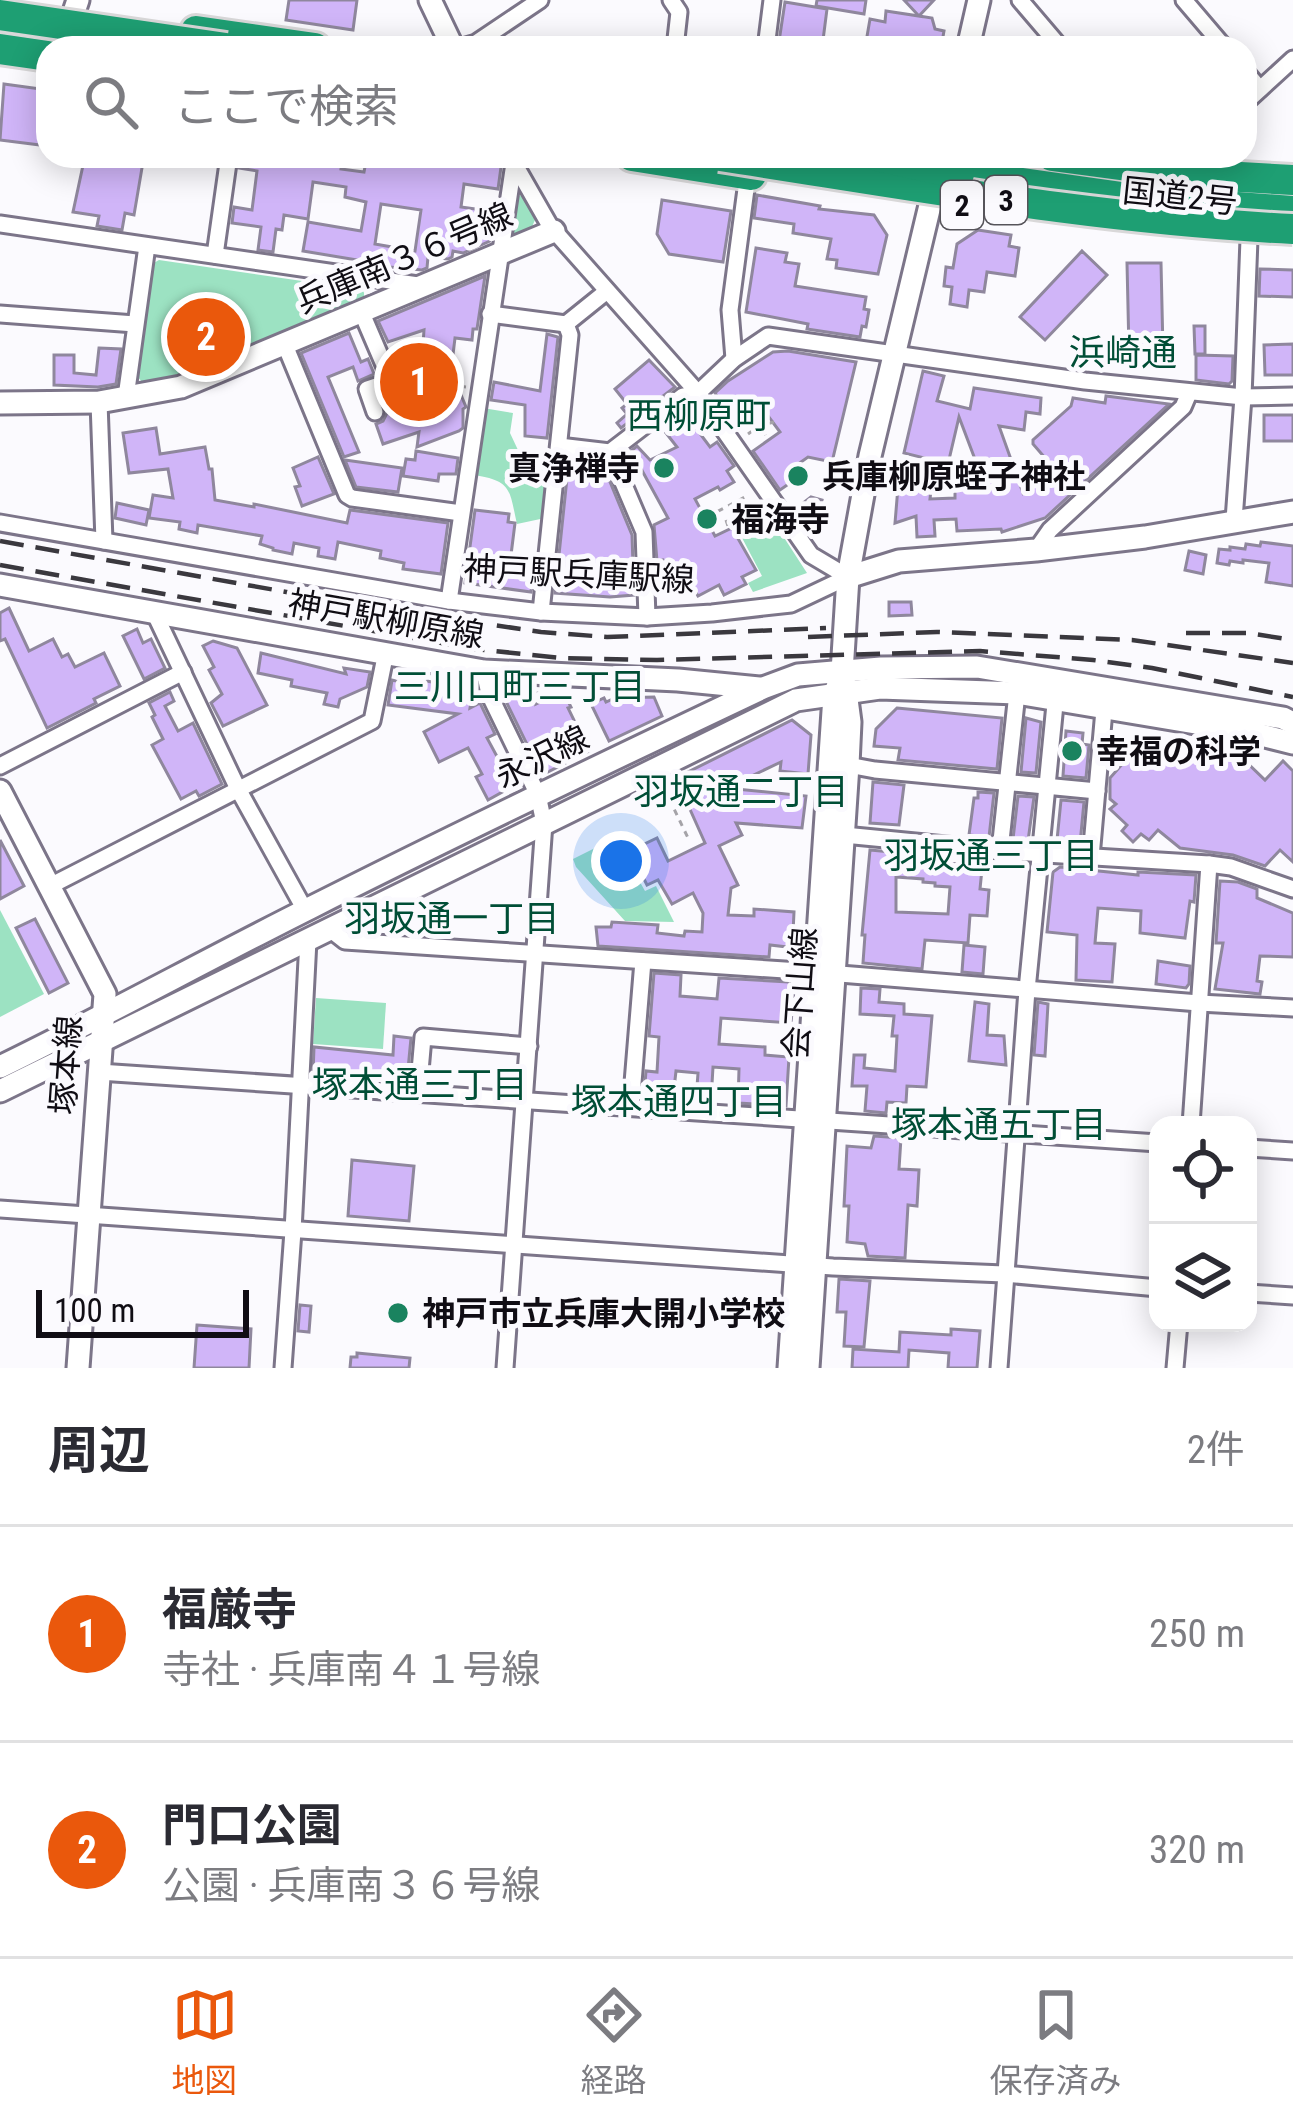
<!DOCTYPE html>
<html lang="ja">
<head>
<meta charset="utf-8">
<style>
  :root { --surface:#fff; --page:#f2f2f3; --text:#2b2b33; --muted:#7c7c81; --line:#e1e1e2; --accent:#ea580c }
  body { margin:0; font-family:"Roboto Condensed","Noto Sans JP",sans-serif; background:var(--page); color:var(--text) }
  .controls { position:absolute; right:36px; bottom:36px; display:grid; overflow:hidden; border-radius:24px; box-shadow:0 6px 30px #0003 }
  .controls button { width:108px; height:108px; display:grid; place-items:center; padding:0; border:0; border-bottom:3px solid var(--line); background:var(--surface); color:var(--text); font:60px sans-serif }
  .scale { position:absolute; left:36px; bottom:30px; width:213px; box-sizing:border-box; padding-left:12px; border:6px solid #100d14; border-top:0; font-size:33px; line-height:42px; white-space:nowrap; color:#100d14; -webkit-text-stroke:9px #fbfafe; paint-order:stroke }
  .you { position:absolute; left:621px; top:861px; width:42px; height:42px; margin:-30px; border:9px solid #fff; border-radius:50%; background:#1a73e8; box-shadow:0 0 0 18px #1a73e833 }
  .badge { display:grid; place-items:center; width:78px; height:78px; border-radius:50%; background:var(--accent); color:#fff; font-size:39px; font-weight:700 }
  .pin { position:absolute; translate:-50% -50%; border:6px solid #fff; box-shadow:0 3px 12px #0006 }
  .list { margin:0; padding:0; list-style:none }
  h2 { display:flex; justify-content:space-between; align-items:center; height:156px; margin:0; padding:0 48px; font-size:51px }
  h2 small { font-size:39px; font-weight:400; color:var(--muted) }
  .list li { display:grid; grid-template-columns:78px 1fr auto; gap:36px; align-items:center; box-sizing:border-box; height:216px; padding:0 48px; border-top:3px solid var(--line) }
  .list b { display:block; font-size:45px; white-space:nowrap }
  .list p { margin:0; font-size:39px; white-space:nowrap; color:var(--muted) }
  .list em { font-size:39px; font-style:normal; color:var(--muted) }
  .icon { flex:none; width:66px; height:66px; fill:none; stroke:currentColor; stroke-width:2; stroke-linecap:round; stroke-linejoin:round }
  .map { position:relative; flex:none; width:1293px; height:1368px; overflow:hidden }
  .search { position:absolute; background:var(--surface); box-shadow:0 6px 30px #0003; left:36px; right:36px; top:36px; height:132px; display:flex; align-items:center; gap:30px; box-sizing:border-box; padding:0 42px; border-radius:36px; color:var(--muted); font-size:45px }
  .sheet { height:588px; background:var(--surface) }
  nav { display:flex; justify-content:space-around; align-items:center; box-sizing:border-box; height:168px; border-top:3px solid var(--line); background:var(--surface); font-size:33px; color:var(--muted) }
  nav a { display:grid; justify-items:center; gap:6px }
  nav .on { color:var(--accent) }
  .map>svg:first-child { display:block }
  .green { fill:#9ce2c2 }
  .building { fill:#d0b5f8; stroke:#8f879d; stroke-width:3; fill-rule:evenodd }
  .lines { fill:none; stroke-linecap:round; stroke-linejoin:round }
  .street-casing { stroke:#7c7589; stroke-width:21 }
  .secondary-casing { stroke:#7c7589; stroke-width:27 }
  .highway-casing { stroke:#d9d8d9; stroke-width:36 }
  .path { stroke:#a5a3a8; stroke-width:3; stroke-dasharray:6 6; stroke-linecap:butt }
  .street { stroke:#fff; stroke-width:15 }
  .secondary { stroke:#fff; stroke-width:21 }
  .highway { stroke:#1e9f73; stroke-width:30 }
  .rail { stroke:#3a383e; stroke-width:4.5; stroke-dasharray:24 12; stroke-linecap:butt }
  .highway-bridge-casing { stroke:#d9d8d9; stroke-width:36; stroke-linecap:butt }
  .highway-bridge { stroke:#1e9f73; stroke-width:30 }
  .poi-dot { fill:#1a835f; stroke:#fbfafe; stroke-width:4.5 }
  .labels { text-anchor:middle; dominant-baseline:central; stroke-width:10; stroke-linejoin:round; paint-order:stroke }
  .shield { fill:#fbfafe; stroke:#56545a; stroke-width:3 }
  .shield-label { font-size:30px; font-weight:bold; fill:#100d14 }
  .street-label { font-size:33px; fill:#100d14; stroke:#fbfafe }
  .poi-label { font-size:33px; font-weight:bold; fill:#100d14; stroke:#fbfafe; text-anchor:start }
  .neighbourhood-label { font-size:36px; fill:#004e36; stroke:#fbfafe }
</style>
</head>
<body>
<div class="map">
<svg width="1293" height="1368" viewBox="0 0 1293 1368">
  <rect width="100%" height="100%" fill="#fbfafe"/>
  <g class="green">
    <path d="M522,195L535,220L530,231L513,238L507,233L513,197Z"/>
    <path d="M159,260L364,290V298L178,375L143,383L136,375L152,264Z"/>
    <path d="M483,408L513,413L510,433L525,465L550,469L545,518L517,524C509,489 512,481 474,475Z"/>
    <path d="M770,516L807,573L753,592L748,583L762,576L740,534Z"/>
    <path d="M615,838L645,891L656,886L674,922L625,921L576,867L573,859Z"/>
    <path d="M0,910L44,994L0,1017Z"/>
    <path d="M316,998L386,1003L383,1049L313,1044Z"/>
  </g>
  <g class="building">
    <path d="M289,0H357L353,30L286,20Z"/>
    <path d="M817,0H866L864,14L816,6Z"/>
    <path d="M904,0H934L919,16L932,18L935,29L944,31L941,48H865L870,19L885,22L886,11L919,16Z"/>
    <path d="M785,2L827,9L822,48H778Z"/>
    <path d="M4,84L48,90V146L0,140Z"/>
    <path d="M85,156H113L143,162L134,215L125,213L122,230L97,226L99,216L73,212Z"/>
    <path d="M271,156H343L341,169L364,172L367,156H476L502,160L498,189L464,184L461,207L490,211L488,222L493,223L490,241L463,253L453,251L452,257L448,259L428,257L427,268L422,270L356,264L357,260L303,251L308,222L361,231L366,202L345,197L346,187L313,182L308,219L284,215L282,230L276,229L273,252L258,250L261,227L232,223L234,207L252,210L257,171L239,168L241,157L270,161ZM381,204L421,210L415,251L375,244Z"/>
    <path d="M757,195L820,206L819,209L874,215L887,235L878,274L836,268L837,260L827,259L831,239L793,233L794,224L754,218Z"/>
    <path d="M662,200L731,211L723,262L669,254L657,234Z"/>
    <path d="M978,230L1011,235L1009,246L1019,248L1015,276L987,272L984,292L969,290L967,307L950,304L952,287L944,286L946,267L953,268L957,244Z"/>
    <path d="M756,248L787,253L785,262L799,264L795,286L866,297L864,309L869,310L866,327L862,326L860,337L807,329L808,324L746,312Z"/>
    <path d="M1082,251L1107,275L1045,340L1020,317Z"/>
    <path d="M1127,263H1161L1163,350L1129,351Z"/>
    <path d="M1260,269L1293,270V297L1259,296Z"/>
    <path d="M485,276L477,329H473L472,340L455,338L452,363H448L446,376L421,373L424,330L388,342L378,321Z"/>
    <path d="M1194,326H1205V354H1195Z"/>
    <path d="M349,333L361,362L368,359L374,374L358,381L353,367L328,377L359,452L344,457L301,353Z"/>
    <path d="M547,334L558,337L547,438L525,436V405L491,400L494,382L540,391Z"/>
    <path d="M1293,344V375H1265L1264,345Z"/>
    <path d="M99,348L121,349L116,384L98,387L54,385V355H74V373L96,375Z"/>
    <path d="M788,351L856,362L832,462L808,457L794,467L800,476L780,490L753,451L780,432L757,401L732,418L715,393L728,381L773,352Z"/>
    <path d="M1196,355L1233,356L1232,381L1229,384L1196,380Z"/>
    <path d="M649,360L675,387L621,428L617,423L627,414L622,408L627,404L615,389Z"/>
    <path d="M923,371L944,376L937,401L970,409L974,388L1041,398L1040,414L1026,412L1024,430L999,426L1023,493L1052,466L1033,444V440L1071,406L1073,398L1105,403L1106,396L1169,404L1045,518L1002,532L1001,529L957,531L956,519L934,520L935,536L917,537L916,516L895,523L898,487L931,490L930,499L955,498V489L970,488L963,467L976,462L959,417L948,464L904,453Z"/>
    <path d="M459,390L466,407L463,409V428L459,431L417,447L419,432L383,444L376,424L383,421L387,413Z"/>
    <path d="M689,407L692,411L686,415L710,447L717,442L734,466L727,471L734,482L720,490L718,487L695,499L715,536L732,528L756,570L742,577L746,584L724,595L719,585L698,596L690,582L684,585L675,566L667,569L663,560L657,561L654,525L668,518L639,465L630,469L625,456L637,446L650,460L677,447L666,433L674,427L670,421Z"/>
    <rect x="1264" y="415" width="29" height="26"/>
    <path d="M156,428L160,454L205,447L209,469H212L215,500L254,507V504L347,523L350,510L448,523L441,574L403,569L404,563L380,558L381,551L338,542L335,559L318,556L319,548L294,543L292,554L273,550V548L260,544L262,536L198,525L197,533L179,529L180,522L149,518L153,495L173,498L168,469L129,473L123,433Z"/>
    <path d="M416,451L458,458L456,474H439L438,481L403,476L406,459L415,460Z"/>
    <path d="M318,457L334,494L302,506L295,487L300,486L293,468Z"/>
    <path d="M569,459L575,460V462L603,465L632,535L634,595L610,597L555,593Z"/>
    <path d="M345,460L402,468L398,492L356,487Z"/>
    <path d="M811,497L822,500L818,515L805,525L794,510Z"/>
    <path d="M117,503L149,510L146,525L115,518Z"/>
    <path d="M475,510L509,514L508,522L515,523L511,555L535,557L531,592L465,583Z"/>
    <path d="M1261,542L1293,546V586L1266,582L1269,563L1243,560V563L1230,561L1229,565L1217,563L1219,549L1230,550V547L1245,549L1246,544L1260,546Z"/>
    <path d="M1189,551L1206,555L1203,574L1185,570Z"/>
    <path d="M889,602H911L912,615L889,616Z"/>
    <path d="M9,608L29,651L53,639L62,657L68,654L75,667L104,653L120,686L94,699L96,703L47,728L5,639L0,641V613Z"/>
    <path d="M137,629L143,643L151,639L165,668L144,679L123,636Z"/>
    <path d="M213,641L237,648L267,705L223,726L211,703L222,694L209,670L214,667L203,646Z"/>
    <path d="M261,653L346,674L344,668L370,672L367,687L340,699L338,707L324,704L327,693L291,686L292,680L258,673Z"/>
    <path d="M406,677L473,690L470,708L480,703L495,734L487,738L513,786L488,800L476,777L482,774L468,748L439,762L424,732L458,714L388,705L392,680L405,683Z"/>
    <path d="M504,690L537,693L536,704L557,694L565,695L571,707L568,708L589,751L542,775L502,693Z"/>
    <path d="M170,692L174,701L165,706L178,731L193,723L222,784L199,796L196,791L181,799L152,745L163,739L152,717L155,715L149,703Z"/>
    <path d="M654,697L662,716L609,741L591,704L604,698L606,702L615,698Z"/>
    <path d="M897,708L1002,718L997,769L898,760L900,748L874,746L876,729Z"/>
    <path d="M1026,718L1041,722L1036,773L1021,772Z"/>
    <path d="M792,720L811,735L808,774L780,771L781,762L726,788L806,796L802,828L736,823L742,835L719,846L738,885L731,888L728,915L754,916V909L794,912L793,933H798L796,948L770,945L769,957L598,946L596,927H611L612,922L658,925L657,933L684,936L685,931L702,932L703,913L693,893L672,904L658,880L647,885L630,851L657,838L668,861L705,843L676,778Z"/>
    <path d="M1066,731L1083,733L1082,744L1089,745L1086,778L1063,776Z"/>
    <path d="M1146,737L1237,753L1265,780L1283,761L1293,771V862L1280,850L1265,866L1233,855L1180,848L1158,830L1149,840L1141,834L1133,842L1122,831L1127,825L1110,809L1116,804L1110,799V778Z"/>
    <path d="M873,782L904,785L899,825L870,823Z"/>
    <path d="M978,792L994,793L989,837L969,835L974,798H978Z"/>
    <path d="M1018,796L1034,797L1028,841L1013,839Z"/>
    <path d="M1061,800L1084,802L1080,844L1060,843L1057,840Z"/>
    <path d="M0,840L24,886L0,899Z"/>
    <path d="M870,850L934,856L933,862L959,864V861L970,862V868L982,869L980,889L989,890L987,916L970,915L968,943L925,940L922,969L863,963L865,935H862ZM896,877L923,879V882L935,883V886L950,887L948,914L896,912Z"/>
    <path d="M1060,867L1138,875V872L1196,875L1194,902L1190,901L1185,938L1140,933L1141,911L1098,908L1095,943L1115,944L1112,982L1076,980L1077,935L1047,932L1053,872Z"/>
    <path d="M1220,881L1238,882L1257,889V898L1293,913V957L1260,956L1257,981L1262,982L1260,994L1215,989L1223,943H1216Z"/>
    <path d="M35,919L68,983L49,993L16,928Z"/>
    <path d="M964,945L985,947L983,974L962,972Z"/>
    <path d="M1158,961L1190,966L1189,984L1186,988L1156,984Z"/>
    <path d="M654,973L681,975L680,996L717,999L719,978L789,982L794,990L791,1023L721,1018L719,1044L765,1047V1055L789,1057L786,1106L738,1103L739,1069L713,1067L711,1101L696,1100L698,1073L676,1071L673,1098L644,1096L646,1071L657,1072L659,1037L649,1036Z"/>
    <path d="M861,988L880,989L879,1002L904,1004V1014L932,1016L926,1087L907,1086L906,1103L887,1102L886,1113L865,1111L867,1086H852L854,1055H865L864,1068L895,1071L897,1036H892L894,1016L860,1014Z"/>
    <path d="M975,1002L989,1004L987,1035L1004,1036L1006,1065L969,1061Z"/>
    <path d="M1038,1002L1048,1004L1045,1056L1034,1055Z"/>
    <path d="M394,1036L411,1038L407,1080L313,1074L314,1047L393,1055Z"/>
    <path d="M874,1136L901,1138L899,1169L919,1170L917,1206L908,1205L905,1258L868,1256L865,1244L847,1242L849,1206H844L847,1146L871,1148Z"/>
    <path d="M352,1160L414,1166L409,1221L348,1216Z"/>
    <path d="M839,1279L870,1281L864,1347L844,1346L846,1312H837Z"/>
    <path d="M300,1305L311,1306L309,1332L298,1331Z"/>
    <path d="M197,1325L251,1329L249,1368H194Z"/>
    <path d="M951,1329L980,1331L977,1368H948L949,1353L909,1350L908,1368H852L853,1349L899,1352L900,1332L951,1335Z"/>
    <path d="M357,1353L410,1358L409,1368H350L351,1357H357Z"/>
  </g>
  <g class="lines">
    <g class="street-casing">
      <g id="street">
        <path d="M671,0L679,12L675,48"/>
        <path d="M1020,0L1061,48"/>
        <path d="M1184,0L1225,48"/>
        <path d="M459,48L476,43L540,0"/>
        <path d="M766,48L772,0"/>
        <path d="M1245,71L1260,89"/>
        <path d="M1245,103L1293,59"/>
        <path d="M515,156L514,163L550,226L698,393L811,555L848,577"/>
        <path d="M0,224L418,285"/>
        <path d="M215,255L229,156"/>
        <path d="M361,311L391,381L367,389L375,412"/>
        <path d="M0,314L135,324"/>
        <path d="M490,314L566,324L607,291"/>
        <path d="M285,345L347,495L352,498L461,513"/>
        <path d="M734,359L730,310L748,174"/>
        <path d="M126,397L147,246"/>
        <path d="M99,402L104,541"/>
        <path d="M559,446L610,452L683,396L698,393L734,359L768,336L1085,381L1243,397L1293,396"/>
        <path d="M610,452L644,532L647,617"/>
        <path d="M1234,520L1243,397L1249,239"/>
        <path d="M0,523L449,601L541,612L647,617L712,613L791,604L848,577"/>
        <path d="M1036,550L1050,530L1183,407L1189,393"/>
        <path d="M449,601L514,163"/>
        <path d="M153,610L238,789L305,910"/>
        <path d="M541,612L570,335L566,324"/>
        <path d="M484,671L489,694L538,795L544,823L505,1368"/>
        <path d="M848,765L875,770L1097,791"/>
        <path d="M0,766L183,672"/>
        <path d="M844,835L1029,853L1209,864L1231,867L1293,889"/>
        <path d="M1000,850L1017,693"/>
        <path d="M1091,857L1104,710"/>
        <path d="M48,887L372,721L386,652"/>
        <path d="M331,930L345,941L815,972L1199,1003L1293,1008"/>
        <path d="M99,1072L1158,1143"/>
        <path d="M418,1094L423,1037L529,1046"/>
        <path d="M631,1107L643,961"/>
        <path d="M1191,1125L1209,864"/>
        <path d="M1248,1148L1293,1151"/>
        <path d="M0,1209L833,1267L1004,1274L1158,1288"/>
        <path d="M1248,1293L1293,1296"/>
        <path d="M283,1368L293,1231L308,940"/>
        <path d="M999,1368L1027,990L1056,694"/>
        <path d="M1175,1368L1179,1323"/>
      </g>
    </g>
    <g class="secondary-casing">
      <g id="secondary">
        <path d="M430,0L453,48"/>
        <path d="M62,48L78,0"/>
        <path d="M968,48L979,0"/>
        <path d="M0,403L99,402L181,387L554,231"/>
        <path d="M848,577L899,561L1036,550L1145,537L1293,512"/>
        <path d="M0,585L484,671L678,680L759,688"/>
        <path d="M0,791L105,994L78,1368"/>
        <path d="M0,1067C105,1016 206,960 310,908C460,832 611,760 763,688L798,675L881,668L977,667L1283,718L1293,723"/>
        <path d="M0,1091L796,700L880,688L1017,693L1249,732L1293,743"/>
        <path d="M789,1368L834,696L842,672L848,577L870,456L937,176"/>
        <path d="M808,1368L848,765L850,722L845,684"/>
      </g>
    </g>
    <g class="highway-casing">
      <g id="highway">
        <path d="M196,31L315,48"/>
        <path d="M0,49L48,56"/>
        <path d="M632,156L751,175"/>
        <path d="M1052,156L1187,174L1293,180"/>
        <path d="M959,174L1143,200L1293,211"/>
      </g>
    </g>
    <g class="path">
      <path d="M404,381L466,387"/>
      <path d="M737,425L751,415L768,438"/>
      <path d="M748,434L759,426L774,422"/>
      <path d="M707,517L745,497"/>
      <path d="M726,520L728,526"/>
      <path d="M664,788L689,840"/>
    </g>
    <use href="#street" class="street"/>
    <use href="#secondary" class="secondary"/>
    <use href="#highway" class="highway"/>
    <g class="rail">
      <path d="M0,541L365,606L541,632L607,637L826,628"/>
      <path d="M0,565L475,649L562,658L657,660L980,651L1093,660L1152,668L1293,697"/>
      <path d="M1186,633H1248L1293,640"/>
      <path d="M808,637L937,632L1132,640L1293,663"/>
    </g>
    <g class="highway-bridge-casing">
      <g id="highway-bridge">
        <path d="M0,15L226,48"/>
        <path d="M720,156C910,185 1100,220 1293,229"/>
        <path d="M877,156L959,174"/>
      </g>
    </g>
    <use href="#highway-bridge" class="highway-bridge"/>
  </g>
  <g class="poi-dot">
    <circle cx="664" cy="468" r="12"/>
    <circle cx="798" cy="476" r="12"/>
    <circle cx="707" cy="519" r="12"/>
    <circle cx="1072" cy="751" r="12"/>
    <circle cx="398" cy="1313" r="12"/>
  </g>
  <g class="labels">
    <g class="shield">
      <rect x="985" y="176" width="42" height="48" rx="9"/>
      <rect x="941" y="181" width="42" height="48" rx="9"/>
    </g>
    <g class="shield-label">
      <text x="1006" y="200">3</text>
      <text x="962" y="205">2</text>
    </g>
    <g class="street-label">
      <text transform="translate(1180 196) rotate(6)">国道2号</text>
      <text transform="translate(404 258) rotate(-23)">兵庫南３６号線</text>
      <text transform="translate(579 574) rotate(3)">神戸駅兵庫駅線</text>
      <text transform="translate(386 619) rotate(10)">神戸駅柳原線</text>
      <text transform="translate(542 757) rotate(-26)">永沢線</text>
      <text transform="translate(800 993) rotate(-86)">会下山線</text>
      <text transform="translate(66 1065) rotate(-86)">塚本線</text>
    </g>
    <g class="poi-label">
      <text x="640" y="468" text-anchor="end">真浄禅寺</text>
      <text x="822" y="476">兵庫柳原蛭子神社</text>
      <text x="731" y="519">福海寺</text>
      <text x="1096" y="751">幸福の科学</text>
      <text x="422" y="1313">神戸市立兵庫大開小学校</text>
    </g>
    <g class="neighbourhood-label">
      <text x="1123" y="353">浜崎通</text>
      <text x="699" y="416">西柳原町</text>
      <text x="520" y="687">三川口町三丁目</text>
      <text x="741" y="792">羽坂通二丁目</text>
      <text x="991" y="856">羽坂通三丁目</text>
      <text x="452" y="919">羽坂通一丁目</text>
      <text x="420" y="1085">塚本通三丁目</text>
      <text x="679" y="1102">塚本通四丁目</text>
      <text x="999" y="1125">塚本通五丁目</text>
    </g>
  </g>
</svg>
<div class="controls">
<button><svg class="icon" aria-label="locate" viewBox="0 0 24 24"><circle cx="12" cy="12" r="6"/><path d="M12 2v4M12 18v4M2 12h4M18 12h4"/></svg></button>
<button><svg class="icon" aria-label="layers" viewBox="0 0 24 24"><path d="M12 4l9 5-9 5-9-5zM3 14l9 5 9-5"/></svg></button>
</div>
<div class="scale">100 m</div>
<div class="you"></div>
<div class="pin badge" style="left:419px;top:382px">1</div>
<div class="pin badge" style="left:206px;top:337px">2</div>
<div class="search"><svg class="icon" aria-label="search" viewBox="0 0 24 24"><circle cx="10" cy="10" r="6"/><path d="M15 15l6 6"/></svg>ここで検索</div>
</div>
<section class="sheet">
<h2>周辺<small>2件</small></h2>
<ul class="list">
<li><span class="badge">1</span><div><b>福厳寺</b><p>寺社 · 兵庫南４１号線</p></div><em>250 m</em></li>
<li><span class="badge">2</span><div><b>門口公園</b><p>公園 · 兵庫南３６号線</p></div><em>320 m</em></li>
</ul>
</section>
<nav>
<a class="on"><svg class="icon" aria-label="map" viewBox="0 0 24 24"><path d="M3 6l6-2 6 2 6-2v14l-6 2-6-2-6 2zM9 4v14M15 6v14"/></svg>地図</a>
<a><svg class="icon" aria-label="directions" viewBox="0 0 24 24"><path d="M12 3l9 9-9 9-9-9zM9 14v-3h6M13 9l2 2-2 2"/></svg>経路</a>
<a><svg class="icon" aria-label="saved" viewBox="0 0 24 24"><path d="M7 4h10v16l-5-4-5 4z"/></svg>保存済み</a>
</nav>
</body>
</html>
